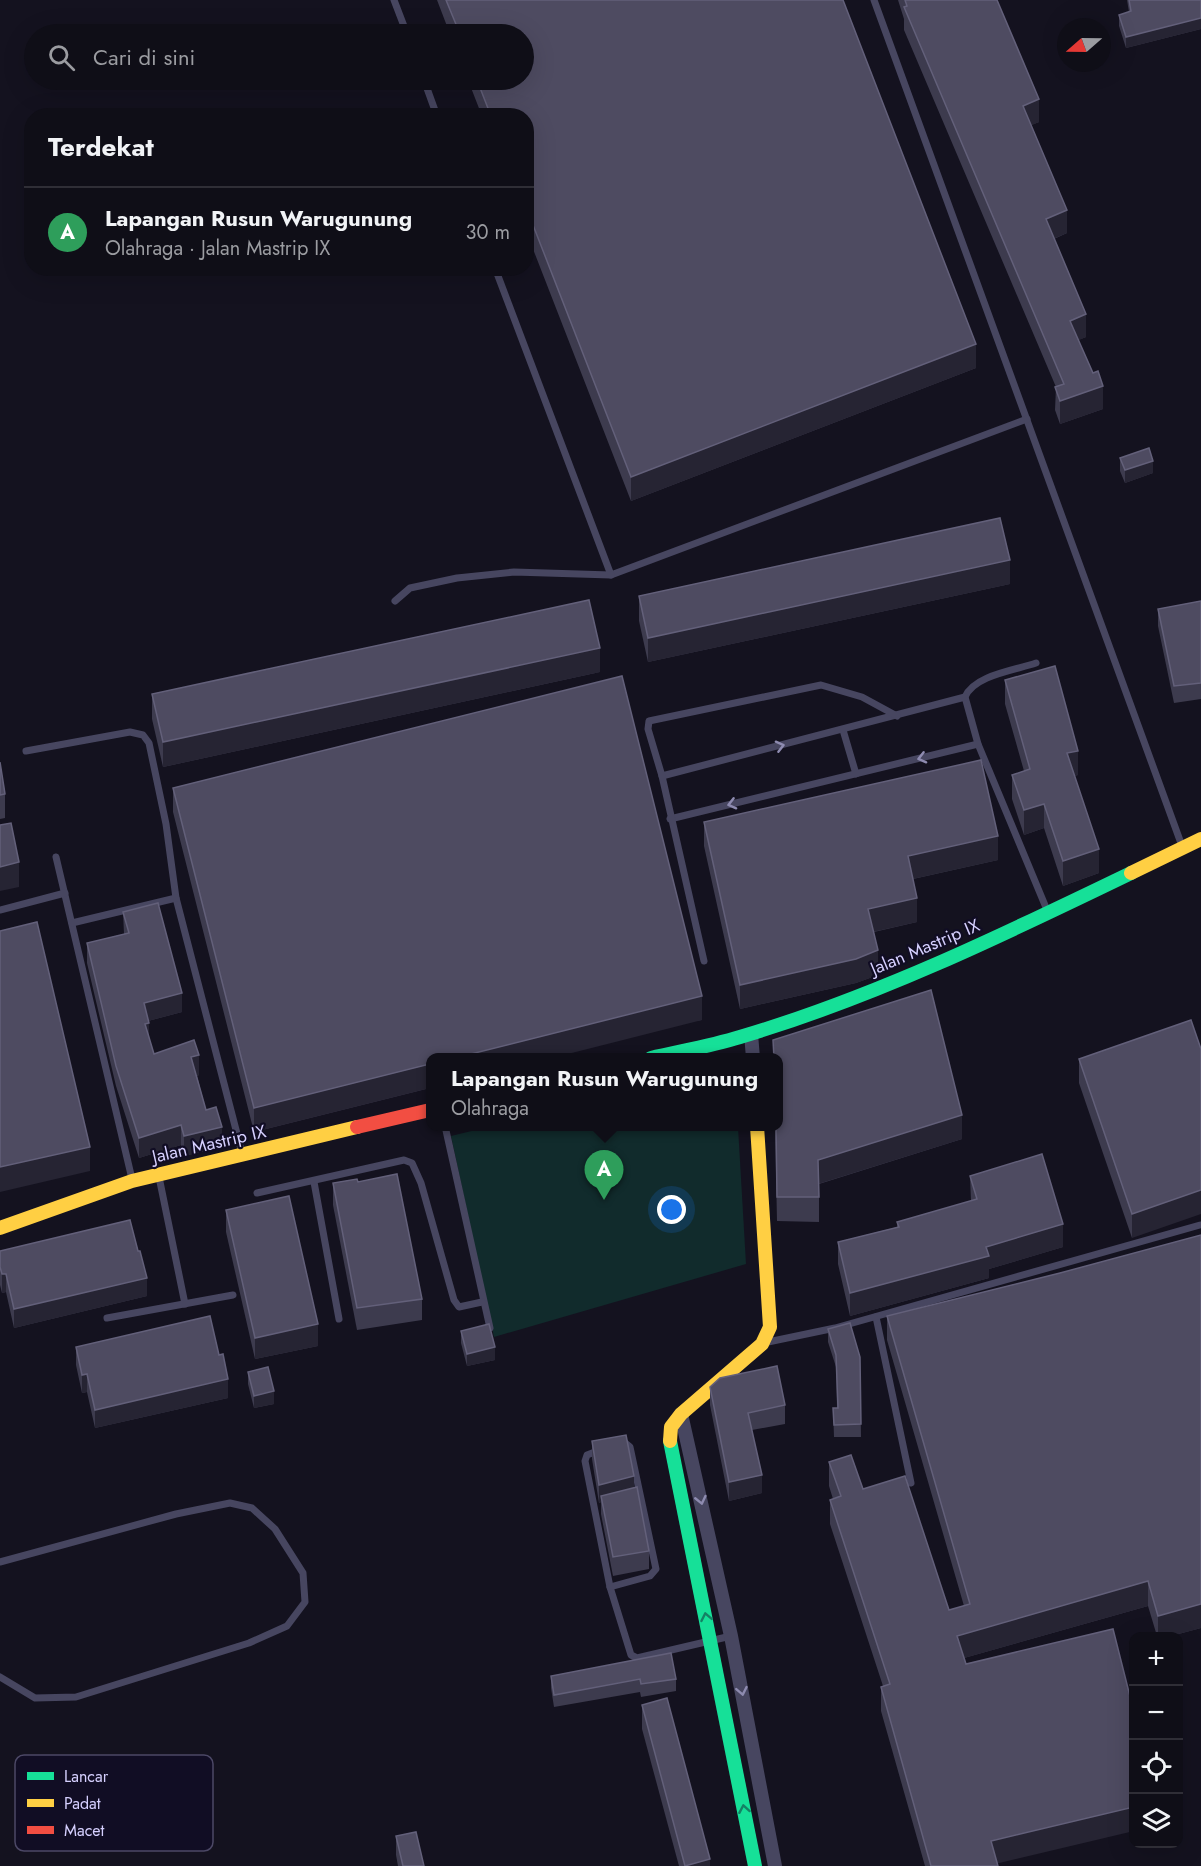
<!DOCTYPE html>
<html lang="id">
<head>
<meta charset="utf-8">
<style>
  :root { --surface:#0f0e17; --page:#1d1c24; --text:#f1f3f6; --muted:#9b9ca1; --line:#2f2e36; --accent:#928eb1 }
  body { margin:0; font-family:Jost,sans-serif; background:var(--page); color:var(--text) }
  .controls { position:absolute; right:18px; bottom:18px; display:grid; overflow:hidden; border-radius:12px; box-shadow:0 6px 24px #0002 }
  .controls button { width:54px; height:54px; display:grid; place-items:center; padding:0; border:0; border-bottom:2px solid var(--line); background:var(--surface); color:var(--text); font:30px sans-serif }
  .compass { position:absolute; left:1057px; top:18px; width:54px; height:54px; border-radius:50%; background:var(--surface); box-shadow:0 6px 24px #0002; rotate:250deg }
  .you { position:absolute; left:672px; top:1210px; width:21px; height:21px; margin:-15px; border:4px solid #fff; border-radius:50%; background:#1a73e8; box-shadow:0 0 0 9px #1a73e833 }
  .badge { display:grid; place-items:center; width:39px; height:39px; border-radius:50%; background:var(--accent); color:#fff; font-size:20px; font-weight:700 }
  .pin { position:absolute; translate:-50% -50px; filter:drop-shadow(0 2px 3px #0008) }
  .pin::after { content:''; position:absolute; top:32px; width:21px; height:18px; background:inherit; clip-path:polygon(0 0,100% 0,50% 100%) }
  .popup { position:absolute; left:426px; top:1053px; width:357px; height:78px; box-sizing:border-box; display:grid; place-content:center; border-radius:12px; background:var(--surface); filter:drop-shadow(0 2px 4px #0005); font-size:20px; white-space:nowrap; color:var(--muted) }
  .popup b { font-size:22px; color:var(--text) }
  .popup::after { content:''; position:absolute; left:50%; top:100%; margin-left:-12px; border:12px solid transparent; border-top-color:var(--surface) }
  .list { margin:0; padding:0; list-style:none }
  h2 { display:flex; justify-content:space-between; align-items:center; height:78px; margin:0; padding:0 24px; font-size:26px }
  h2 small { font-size:20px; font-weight:400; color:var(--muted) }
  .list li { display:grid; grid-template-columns:39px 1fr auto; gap:18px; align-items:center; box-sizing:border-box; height:90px; padding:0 24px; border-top:2px solid var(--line) }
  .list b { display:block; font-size:22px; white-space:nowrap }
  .list p { margin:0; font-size:20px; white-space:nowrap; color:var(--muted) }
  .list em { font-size:20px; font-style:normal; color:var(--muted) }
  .icon { flex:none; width:33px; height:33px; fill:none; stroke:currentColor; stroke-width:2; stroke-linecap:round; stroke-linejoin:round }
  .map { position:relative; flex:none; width:1201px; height:1866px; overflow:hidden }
  .search { position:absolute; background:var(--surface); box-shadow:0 6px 24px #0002; left:24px; top:24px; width:510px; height:66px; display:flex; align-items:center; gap:15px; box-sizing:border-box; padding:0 21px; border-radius:33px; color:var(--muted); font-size:22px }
  .panel { position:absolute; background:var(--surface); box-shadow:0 6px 24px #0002; left:24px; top:108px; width:510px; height:168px; border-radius:24px }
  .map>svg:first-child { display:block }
  .grass { fill:#112b2c }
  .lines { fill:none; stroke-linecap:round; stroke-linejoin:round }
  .lane { stroke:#474660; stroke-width:7 }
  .street { stroke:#474660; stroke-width:14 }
  .fast { stroke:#16e098; stroke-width:14 }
  .slow { stroke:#ffcf43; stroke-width:14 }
  .jam { stroke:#f24e42; stroke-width:14 }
  .wall { fill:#3d3b4e }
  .shaded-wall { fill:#262433 }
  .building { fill:#4e4b61; stroke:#63607a; stroke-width:1.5 }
  .oneway { stroke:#8e8bb0 }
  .oneway2 { stroke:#148164 }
  .labels { text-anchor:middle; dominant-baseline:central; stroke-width:4.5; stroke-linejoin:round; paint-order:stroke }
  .street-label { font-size:18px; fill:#d6d0ff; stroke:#110d24 }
  .key { fill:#110d24; stroke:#4c4866; stroke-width:1.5 }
  .key-label { font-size:16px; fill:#d6d0ff }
</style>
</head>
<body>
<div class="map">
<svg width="1201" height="1866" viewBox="0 0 1201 1866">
  <rect width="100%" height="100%" fill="#14121f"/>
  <path class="grass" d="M492,1126L738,1127L746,1264L494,1337L451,1136Z"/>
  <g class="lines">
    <g class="lane">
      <path d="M394,0L407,34"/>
      <path d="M874,0L1182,846"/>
      <path d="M424,80L437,116"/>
      <path d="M495,268L611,575L1027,419"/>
      <path d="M395,601L410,588L457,578L514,572L611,575"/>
      <path d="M1036,663C1016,670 974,675 965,697L978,744L1047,910"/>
      <path d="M843,730L856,774"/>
      <path d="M26,751L130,732L143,735L149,743L166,824L176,898L242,1153"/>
      <path d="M662,776L965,697"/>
      <path d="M670,819L978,744"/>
      <path d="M56,857L132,1179"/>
      <path d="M0,910L65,893"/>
      <path d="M72,923L176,898"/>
      <path d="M704,961L662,776L648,729L649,721L821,685L862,697L897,716"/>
      <path d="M445,1126L490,1328"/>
      <path d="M159,1177L185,1304"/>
      <path d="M314,1182L339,1319"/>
      <path d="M257,1193L404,1160L412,1163L421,1183L454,1300L459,1307L482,1302"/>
      <path d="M876,1317L911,1483"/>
      <path d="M107,1318L233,1295"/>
      <path d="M768,1342L835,1328L1200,1225"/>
      <path d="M600,1450L587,1455L585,1461L610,1587L631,1655L637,1658L731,1636"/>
      <path d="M0,1562L176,1514L230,1503L252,1508L275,1529L303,1573L305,1602L287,1626L249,1643L76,1697L35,1698L0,1677"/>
      <path d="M610,1587L650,1576L656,1569L630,1447L624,1442L620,1444"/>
    </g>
    <g class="street">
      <path d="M751,1034L753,1058"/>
      <path d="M681,1414L731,1636L775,1866"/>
    </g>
    <g class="fast">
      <path d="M651,1058C681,1051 711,1046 740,1037C875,997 1005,934 1131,873"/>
      <path d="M670,1441L755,1866"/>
    </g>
    <g class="slow">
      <path d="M1131,873L1201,839"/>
      <path d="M0,1228L132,1181L357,1127"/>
      <path d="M670,1441L671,1427L681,1414L762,1344L770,1327L757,1126"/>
    </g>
    <path class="jam" d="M357,1127L430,1110"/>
  </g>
  <g class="wall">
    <path d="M437,0H843L976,368L631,501L526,231V116H482L468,80H524V34H450Z"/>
    <path d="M898,0H997L1039,122L1031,125L1067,233L1054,239L1086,337L1078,340L1103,409L1060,424L1055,410L1056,387L904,30V19Z"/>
    <path d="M1127,0H1201V29L1126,48L1119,26V15L1129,12Z"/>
    <path d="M1120,458L1153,473L1125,483L1120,471Z"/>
    <path d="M1010,584L648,662L639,621V596Z"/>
    <path d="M1201,601V699L1174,703L1158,626V609Z"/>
    <path d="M600,672L163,767L152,719V694Z"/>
    <path d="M1005,680L1078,775L1074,776L1099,873L1063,886L1044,828L1024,835L1012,799V775L1024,771L1005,704Z"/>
    <path d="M0,762L5,794V818L0,819Z"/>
    <path d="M173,788L702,1020L430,1058V1088L254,1132L173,812Z"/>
    <path d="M704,822L998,860L913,879L917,922L874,932L878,975L856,983L740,1009L704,846Z"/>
    <path d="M123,912L182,1012L148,1021L149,1037L154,1054L199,1075L197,1076L206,1110L222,1147L184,1156L181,1145L139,1158L116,1086L87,963V943L124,934Z"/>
    <path d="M1201,1049L1132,1238L1079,1083V1059Z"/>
    <path d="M775,1126H778L962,1139L819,1184V1222L777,1221Z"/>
    <path d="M970,1176L1063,1247L989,1269V1278L850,1316L838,1264V1242L897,1227V1222L971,1201Z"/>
    <path d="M358,1182L422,1299V1320L357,1330L333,1205V1183Z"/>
    <path d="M226,1210L318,1346L255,1359L226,1232Z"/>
    <path d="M1201,1235V1628L1171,1636H1157L1148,1606L964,1658L998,1866H925L881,1711V1687L883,1686L830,1524V1500L833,1499L829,1486V1462L863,1489L949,1610L964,1606L887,1340V1316L1060,1273Z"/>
    <path d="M0,1251H138L147,1296L14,1328L6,1292L2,1293L0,1285Z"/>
    <path d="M828,1329L860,1357L861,1437H834L833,1408H837L836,1367L828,1342Z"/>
    <path d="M461,1331L495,1360L467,1366L461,1343Z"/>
    <path d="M76,1347L228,1398L95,1428L87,1392L82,1393L76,1365Z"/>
    <path d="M248,1372L274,1404L254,1408L248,1384Z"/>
    <path d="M710,1387L785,1405V1424L752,1430L762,1493L729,1501L710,1405Z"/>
    <path d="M592,1441L634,1487L649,1551V1569L613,1576L601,1514V1502L599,1503L592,1459Z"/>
    <path d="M551,1676L676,1679V1691L641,1697L640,1692L554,1707L551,1688Z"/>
    <path d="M642,1705L710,1866H679L642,1729Z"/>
    <path d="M396,1836L424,1866H398L396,1855Z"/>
  </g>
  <g class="shaded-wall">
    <path d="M1201,18V29L1126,48V37Z"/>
    <path d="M1039,99V122L1023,129V106Z"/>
    <path d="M1067,210V233L1046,242V219Z"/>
    <path d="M1086,314V337L1070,344V321Z"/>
    <path d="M976,344V368L631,501V477Z"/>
    <path d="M1103,386V409L1060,424V401Z"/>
    <path d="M1153,461V473L1125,483V470Z"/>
    <path d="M1010,560V584L648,662V638Z"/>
    <path d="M600,648V672L163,767V742Z"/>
    <path d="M1078,751V775L1067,778V753Z"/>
    <path d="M1044,804V828L1024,835V810Z"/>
    <path d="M998,836V860L908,880V856Z"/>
    <path d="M1099,849V873L1063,886V861Z"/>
    <path d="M19,862V887L0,891V867Z"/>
    <path d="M917,898V922L868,933V909Z"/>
    <path d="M878,950V975L856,983L740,1009V985Z"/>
    <path d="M182,993V1012L144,1022V1003Z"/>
    <path d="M702,996V1020L552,1058H455Z"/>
    <path d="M149,1023V1043L145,1024Z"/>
    <path d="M199,1055V1075L191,1077V1057Z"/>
    <path d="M430,1064V1088L254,1132V1108Z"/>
    <path d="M962,1115V1139L818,1184V1160Z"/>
    <path d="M181,1125V1145L139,1158V1138Z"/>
    <path d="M222,1127V1147L184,1156V1136Z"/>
    <path d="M90,1147V1171L0,1192V1167Z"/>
    <path d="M1201,1190V1214L1132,1238V1214Z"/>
    <path d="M1063,1224V1247L989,1269V1278L850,1316V1293L986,1247Z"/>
    <path d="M2,1274H6V1292L2,1293Z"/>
    <path d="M147,1278V1296L14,1328V1309Z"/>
    <path d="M318,1324V1346L255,1359V1338Z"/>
    <path d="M495,1347V1360L467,1366V1354Z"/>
    <path d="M87,1374V1392L82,1393V1375Z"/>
    <path d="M228,1379V1398L95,1428V1410Z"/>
    <path d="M274,1391V1404L254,1408V1396Z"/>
    <path d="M762,1475V1493L729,1501V1482Z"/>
    <path d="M634,1476V1494L601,1496V1502L599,1503V1485Z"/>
    <path d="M1148,1581V1606L957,1660V1636Z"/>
    <path d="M1201,1604V1628L1171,1636H1158V1616Z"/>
    <path d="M1134,1807V1831L991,1865V1841Z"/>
    <path d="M710,1859V1866H685Z"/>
  </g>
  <g class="building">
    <path d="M446,0H843L976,344L631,477L526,207V116H491L477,80H524V34H460Z"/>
    <path d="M905,0H997L1039,99L1023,106L1067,210L1046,219L1086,314L1070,321L1093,373L1098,371L1103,386L1060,401L1055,387L1064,384L904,7L907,6Z"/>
    <path d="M1129,0H1201V18L1126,37L1119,15L1131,11Z"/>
    <path d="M1149,448L1153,461L1125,470L1120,458Z"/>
    <path d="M1000,518L1010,560L648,638L639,596Z"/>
    <path d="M589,600L600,648L163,742L152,694Z"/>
    <path d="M1201,601V683L1174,686L1158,609Z"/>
    <path d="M1055,666L1078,751L1067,753L1099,849L1063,861L1044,804L1024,810L1012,775L1030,769L1005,680Z"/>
    <path d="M622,676L702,996L455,1058H430V1064L254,1108L173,788Z"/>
    <path d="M981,760L998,836L908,856L917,898L868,909L878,950L856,959L740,985L704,822Z"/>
    <path d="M0,762L5,794L0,795Z"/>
    <path d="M11,823L19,862L0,867V825Z"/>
    <path d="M158,903L182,993L144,1003L149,1023L145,1024L154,1054L194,1040L199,1055L191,1057L206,1110L216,1107L222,1127L184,1136L181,1125L139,1138L116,1066L87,943L129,933L123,912Z"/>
    <path d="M37,922L90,1147L0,1167V931Z"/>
    <path d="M931,990L962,1115L818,1160L819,1197H777L776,1126H778V1058H774L773,1040Z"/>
    <path d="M1191,1020L1201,1049V1190L1132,1214L1079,1059Z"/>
    <path d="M1042,1154L1063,1224L986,1247L989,1256L850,1293L838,1242L899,1227L897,1222L977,1199L970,1176Z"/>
    <path d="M397,1174L422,1299L357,1308L333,1183L357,1179L358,1182Z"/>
    <path d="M289,1196L318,1324L255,1338L226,1210Z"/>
    <path d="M130,1220L138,1251H140L147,1278L14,1309L6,1274H2L0,1267V1251Z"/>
    <path d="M1201,1235V1604L1158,1616L1148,1581L957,1636L966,1664L1113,1629L1134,1712V1807L991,1841L998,1866H931L881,1687L890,1684L830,1500L841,1496L829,1462L851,1455L863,1489L905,1476L949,1610L970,1604L887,1316L1060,1273Z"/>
    <path d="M210,1316L219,1355L223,1354L228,1379L95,1410L87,1374L82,1375L76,1347Z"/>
    <path d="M850,1323L860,1357L861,1424L834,1425L833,1408H838L836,1355L828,1329Z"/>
    <path d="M489,1324L495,1347L467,1354L461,1331Z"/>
    <path d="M777,1366L785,1405L748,1413L762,1475L729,1482L710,1387L720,1378Z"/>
    <path d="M268,1367L274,1391L254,1396L248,1372Z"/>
    <path d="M626,1435L634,1476L599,1485L592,1441Z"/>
    <path d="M637,1487L649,1551L613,1557L601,1496Z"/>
    <path d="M671,1653L676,1679L641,1684L640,1679L554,1695L551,1676Z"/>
    <path d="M667,1698L710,1859L685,1866L642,1705Z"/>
    <path d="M416,1832L424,1866H403L396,1836Z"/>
  </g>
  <defs><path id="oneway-chevron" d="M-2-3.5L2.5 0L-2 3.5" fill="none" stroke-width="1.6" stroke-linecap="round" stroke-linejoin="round" transform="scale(1.5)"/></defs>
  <g class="oneway">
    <use href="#oneway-chevron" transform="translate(780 746) rotate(-14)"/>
    <use href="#oneway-chevron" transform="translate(922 758) rotate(166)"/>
    <use href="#oneway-chevron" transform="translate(732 804) rotate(166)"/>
    <use href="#oneway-chevron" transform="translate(701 1500) rotate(77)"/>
    <use href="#oneway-chevron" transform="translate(742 1691) rotate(79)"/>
  </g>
  <g class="oneway2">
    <use href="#oneway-chevron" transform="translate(706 1617) rotate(-101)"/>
    <use href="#oneway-chevron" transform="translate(744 1809) rotate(-100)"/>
  </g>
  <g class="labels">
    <g class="street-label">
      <text transform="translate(925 947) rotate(-23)">Jalan Mastrip IX</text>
      <text transform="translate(209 1144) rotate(-13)">Jalan Mastrip IX</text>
    </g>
  </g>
  <rect x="15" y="1755" width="198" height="96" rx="9" class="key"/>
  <rect x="27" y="1772" width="27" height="8" fill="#16e098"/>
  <rect x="27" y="1799" width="27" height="8" fill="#ffcf43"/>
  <rect x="27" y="1826" width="27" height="8" fill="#f24e42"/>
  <g class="key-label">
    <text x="64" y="1782">Lancar</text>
    <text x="64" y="1809">Padat</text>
    <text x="64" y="1836">Macet</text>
  </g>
</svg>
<div class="controls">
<button>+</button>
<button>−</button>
<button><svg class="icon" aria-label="locate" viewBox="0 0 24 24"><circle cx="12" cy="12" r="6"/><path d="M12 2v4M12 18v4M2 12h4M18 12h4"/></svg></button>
<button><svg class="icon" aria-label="layers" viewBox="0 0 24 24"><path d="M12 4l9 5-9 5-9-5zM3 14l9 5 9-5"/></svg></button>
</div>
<svg class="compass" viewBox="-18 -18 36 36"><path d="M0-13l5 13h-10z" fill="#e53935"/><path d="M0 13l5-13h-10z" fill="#9b9ca1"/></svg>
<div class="you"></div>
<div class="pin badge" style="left:604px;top:1200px;background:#2e9e5b">A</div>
<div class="popup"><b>Lapangan Rusun Warugunung</b>Olahraga</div>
<div class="search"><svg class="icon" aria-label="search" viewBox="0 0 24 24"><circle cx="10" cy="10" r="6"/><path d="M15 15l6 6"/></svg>Cari di sini</div>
<section class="panel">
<h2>Terdekat<small></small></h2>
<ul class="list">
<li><span class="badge" style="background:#2e9e5b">A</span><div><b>Lapangan Rusun Warugunung</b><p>Olahraga · Jalan Mastrip IX</p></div><em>30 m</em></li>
</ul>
</section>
</div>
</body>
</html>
